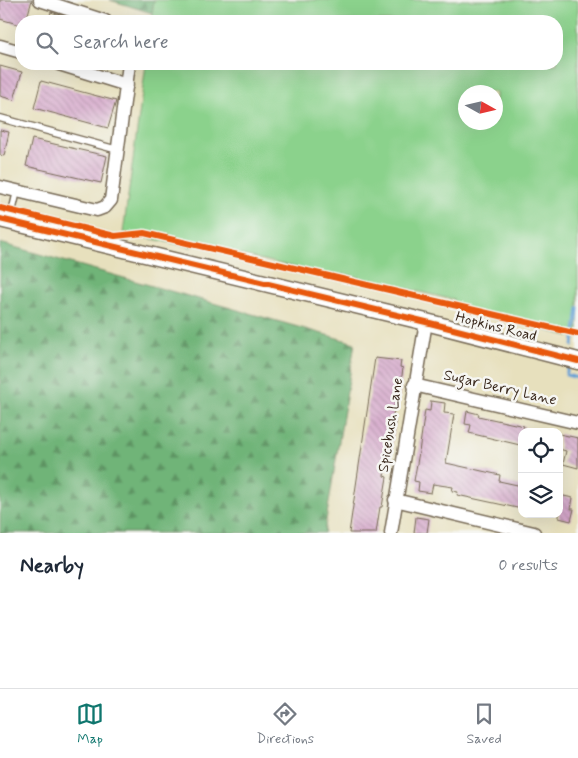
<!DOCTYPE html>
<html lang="en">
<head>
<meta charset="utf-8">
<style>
  :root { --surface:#fff; --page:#f2f2f3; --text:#1f2937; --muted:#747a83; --line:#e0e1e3; --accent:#0f766e }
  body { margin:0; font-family:Mynerve,sans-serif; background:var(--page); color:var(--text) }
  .controls { position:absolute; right:15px; bottom:15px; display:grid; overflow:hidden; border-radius:10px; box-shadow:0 5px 20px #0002 }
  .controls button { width:45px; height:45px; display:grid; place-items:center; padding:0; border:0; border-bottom:1px solid var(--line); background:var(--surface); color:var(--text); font:25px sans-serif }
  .compass { position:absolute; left:458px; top:85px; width:45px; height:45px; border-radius:50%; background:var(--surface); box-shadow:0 5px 20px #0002; rotate:98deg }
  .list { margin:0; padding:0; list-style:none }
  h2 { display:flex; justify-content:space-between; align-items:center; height:65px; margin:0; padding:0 20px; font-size:21px }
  h2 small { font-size:16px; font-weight:400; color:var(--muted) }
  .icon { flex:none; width:28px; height:28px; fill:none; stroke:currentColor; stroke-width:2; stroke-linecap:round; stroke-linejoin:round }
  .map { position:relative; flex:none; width:578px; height:533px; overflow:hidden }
  .search { position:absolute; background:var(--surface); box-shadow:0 5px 20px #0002; left:15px; right:15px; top:15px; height:55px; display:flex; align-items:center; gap:12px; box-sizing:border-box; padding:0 18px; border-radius:20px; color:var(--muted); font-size:19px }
  .sheet { height:155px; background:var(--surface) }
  nav { display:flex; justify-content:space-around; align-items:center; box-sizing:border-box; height:70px; border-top:1px solid var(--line); background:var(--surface); font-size:14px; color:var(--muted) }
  nav a { display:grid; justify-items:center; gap:2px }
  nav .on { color:var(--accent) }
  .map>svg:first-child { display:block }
  .forest { fill:url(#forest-firs); stroke:#566f4b }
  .green { fill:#8bd28c; stroke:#637e55; fill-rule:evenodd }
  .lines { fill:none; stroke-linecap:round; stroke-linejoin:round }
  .stream { stroke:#65a0d5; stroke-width:3 }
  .building { fill:url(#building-back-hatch) }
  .service-casing { stroke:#776a56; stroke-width:9 }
  .minor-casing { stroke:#776a56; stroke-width:15 }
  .tertiary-casing { stroke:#776a56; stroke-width:19 }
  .service { stroke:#fff; stroke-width:6 }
  .minor { stroke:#fff; stroke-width:12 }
  .tertiary { stroke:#fff; stroke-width:16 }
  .cycleway-casing { stroke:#f6f6f2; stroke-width:9 }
  .cycleway { stroke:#e8590c; stroke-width:6 }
  .labels { text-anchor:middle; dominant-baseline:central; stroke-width:5; stroke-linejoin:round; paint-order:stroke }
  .street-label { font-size:15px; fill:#3b2a1e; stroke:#f6f6f2 }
</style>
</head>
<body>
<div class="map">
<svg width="578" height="533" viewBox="0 0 578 533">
  <defs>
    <pattern id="forest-firs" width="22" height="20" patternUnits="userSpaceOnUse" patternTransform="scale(1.25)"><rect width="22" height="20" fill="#70b478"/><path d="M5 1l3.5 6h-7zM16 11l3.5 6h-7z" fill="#5d9362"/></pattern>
    <pattern id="building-back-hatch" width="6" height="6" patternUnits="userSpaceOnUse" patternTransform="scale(1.25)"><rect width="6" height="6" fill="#d4a4c9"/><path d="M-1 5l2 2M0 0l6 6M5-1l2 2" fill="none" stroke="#ad86a3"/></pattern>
  </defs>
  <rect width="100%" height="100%" fill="#f6f6f2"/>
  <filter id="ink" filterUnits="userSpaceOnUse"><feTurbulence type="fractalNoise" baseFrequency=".02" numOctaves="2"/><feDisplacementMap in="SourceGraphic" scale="10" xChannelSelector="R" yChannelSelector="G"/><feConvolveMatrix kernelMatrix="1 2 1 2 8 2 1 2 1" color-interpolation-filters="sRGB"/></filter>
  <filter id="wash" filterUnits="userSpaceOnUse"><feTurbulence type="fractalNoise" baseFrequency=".0096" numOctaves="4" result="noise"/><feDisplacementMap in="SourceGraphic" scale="20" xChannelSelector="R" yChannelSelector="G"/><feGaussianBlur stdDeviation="1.12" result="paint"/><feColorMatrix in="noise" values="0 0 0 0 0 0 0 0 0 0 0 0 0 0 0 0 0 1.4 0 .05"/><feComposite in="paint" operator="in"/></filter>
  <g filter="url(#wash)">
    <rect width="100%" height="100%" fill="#e7e0bd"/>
    <g class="forest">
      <path d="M110,0H154L152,13Z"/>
      <path d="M0,243L355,343L324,533H0Z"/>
    </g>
    <path class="green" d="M154,0H578V338L455,309L454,300L344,274L340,278L195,244L191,247L123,233L146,64H557V21H151ZM466,92H496V122H466Z"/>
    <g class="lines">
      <g class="stream">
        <path d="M573,346L578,308"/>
        <path d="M568,368L566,375L578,378"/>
      </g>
    </g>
    <g id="blocks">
      <g class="building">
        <path d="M0,0H32L26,21H21V25L0,19Z"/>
        <path d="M51,12L79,21H48Z"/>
        <path d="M0,66L22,72L14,100L0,96Z"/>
        <path d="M41,81L116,101L108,128L34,108Z"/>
        <path d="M0,130L9,132L4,156L0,155Z"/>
        <path d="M32,139L107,156L101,183L26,166Z"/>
        <path d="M375,358L401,361L400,367L403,368L399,398H396L392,422H395L391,452H388L384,476L387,477L382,507H380L376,533H349Z"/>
        <path d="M431,401L445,403L444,413L454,414L446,463L500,475L499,481L522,486V509L457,495L458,492L452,491L453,487L433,484L431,493L418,491L419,482L414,481L419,452L425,410L430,411Z"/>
        <path d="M467,411L479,414L478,416L524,426L522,432L520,445L469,433L471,425L465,424Z"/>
        <path d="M559,434L578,438V468L563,464L566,451L559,449Z"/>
        <path d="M559,495L573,498L571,509H574L571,521L559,518Z"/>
        <path d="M416,517L429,519L427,533H414Z"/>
      </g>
    </g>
  </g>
  <g filter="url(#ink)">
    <use href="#blocks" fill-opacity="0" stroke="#776a56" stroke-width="1"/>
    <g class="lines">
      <g class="service-casing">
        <g id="service">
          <path d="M0,118L118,150"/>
          <path d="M10,221L17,191"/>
        </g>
      </g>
      <g class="minor-casing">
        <g id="minor">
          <path d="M40,0L105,21"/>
          <path d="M0,46L21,52"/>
          <path d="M59,64L127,85"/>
          <path d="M0,187L97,210L105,207L111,200L129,64"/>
          <path d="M414,385L578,423"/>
          <path d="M395,500L534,533"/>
          <path d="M391,533L426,322"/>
        </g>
      </g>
      <g class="tertiary-casing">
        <path id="tertiary" d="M0,219L426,322L578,361"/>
      </g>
      <use href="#service" class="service"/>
      <use href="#minor" class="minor"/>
      <use href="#tertiary" class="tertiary"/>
      <g class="cycleway-casing">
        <g id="cycleway">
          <path d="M0,208L115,236L144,233L578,334"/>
          <path d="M0,219L426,322L578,361"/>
        </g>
      </g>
      <use href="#cycleway" class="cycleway"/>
    </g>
  </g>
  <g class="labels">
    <g class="street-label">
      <text transform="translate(496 327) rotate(14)">Hopkins Road</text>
      <text transform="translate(500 388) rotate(13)">Sugar Berry Lane</text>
      <text transform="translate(391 425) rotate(-81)">Spicebush Lane</text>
    </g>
  </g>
</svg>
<div class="controls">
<button><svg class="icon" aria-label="locate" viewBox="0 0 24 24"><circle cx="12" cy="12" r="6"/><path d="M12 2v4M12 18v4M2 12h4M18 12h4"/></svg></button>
<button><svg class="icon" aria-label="layers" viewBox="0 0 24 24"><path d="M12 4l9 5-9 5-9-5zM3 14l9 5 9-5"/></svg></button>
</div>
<svg class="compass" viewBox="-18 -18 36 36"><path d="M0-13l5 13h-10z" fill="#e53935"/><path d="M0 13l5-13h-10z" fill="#747a83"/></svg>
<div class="search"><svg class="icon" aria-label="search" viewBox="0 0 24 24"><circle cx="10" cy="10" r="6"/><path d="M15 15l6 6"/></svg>Search here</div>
</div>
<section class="sheet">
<h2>Nearby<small>0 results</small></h2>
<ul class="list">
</ul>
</section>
<nav>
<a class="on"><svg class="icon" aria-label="map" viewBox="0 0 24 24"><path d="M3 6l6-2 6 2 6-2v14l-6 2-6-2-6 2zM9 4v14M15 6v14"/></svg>Map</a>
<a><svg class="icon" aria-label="directions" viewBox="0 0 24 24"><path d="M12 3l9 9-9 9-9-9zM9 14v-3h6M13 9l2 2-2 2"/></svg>Directions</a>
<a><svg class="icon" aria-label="saved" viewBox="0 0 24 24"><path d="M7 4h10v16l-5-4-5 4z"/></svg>Saved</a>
</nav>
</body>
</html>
